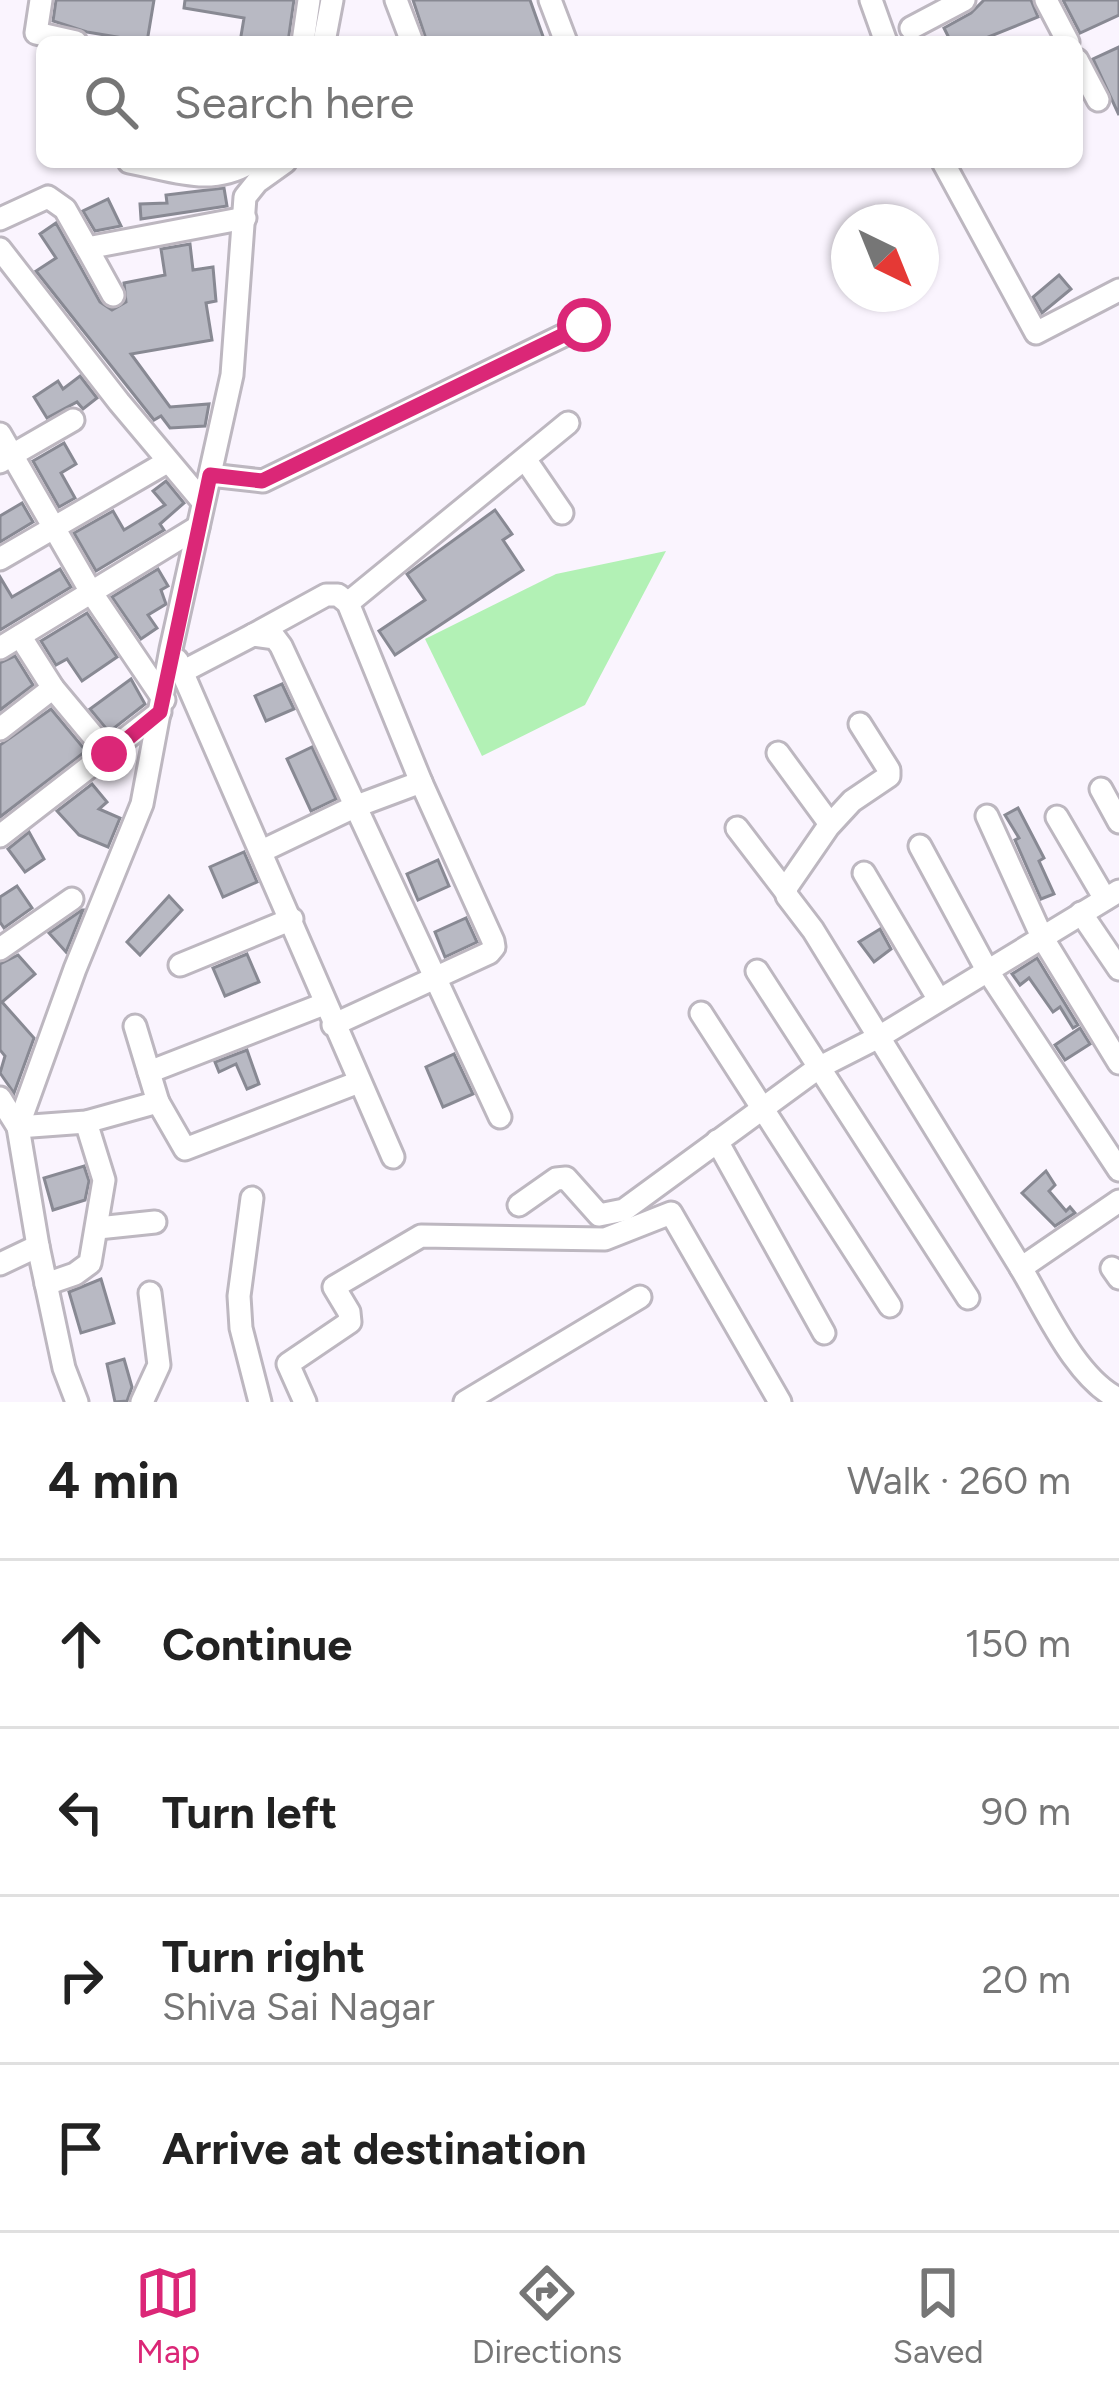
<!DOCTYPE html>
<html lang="en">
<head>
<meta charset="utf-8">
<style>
  :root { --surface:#fff; --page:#f2f2f2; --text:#222; --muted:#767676; --line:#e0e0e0; --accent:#db2777 }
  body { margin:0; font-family:Figtree,sans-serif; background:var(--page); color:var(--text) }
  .compass { position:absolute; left:831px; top:204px; width:108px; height:108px; border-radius:50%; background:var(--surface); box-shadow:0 3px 9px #0004; rotate:137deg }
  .stop { position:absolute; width:36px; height:36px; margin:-27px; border:9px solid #db2777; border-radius:50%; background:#fff }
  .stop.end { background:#db2777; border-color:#fff; box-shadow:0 3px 12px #0008 }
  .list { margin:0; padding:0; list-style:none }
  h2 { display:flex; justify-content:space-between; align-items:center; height:156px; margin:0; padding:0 48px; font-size:51px }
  h2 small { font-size:39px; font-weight:400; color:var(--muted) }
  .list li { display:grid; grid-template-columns:78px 1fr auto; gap:36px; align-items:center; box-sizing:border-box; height:168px; padding:0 48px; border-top:3px solid var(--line) }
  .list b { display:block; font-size:45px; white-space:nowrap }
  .list p { margin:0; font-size:39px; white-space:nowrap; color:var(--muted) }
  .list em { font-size:39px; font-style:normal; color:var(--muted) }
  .icon { flex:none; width:66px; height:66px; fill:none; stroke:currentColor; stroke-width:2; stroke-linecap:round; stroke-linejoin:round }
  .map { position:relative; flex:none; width:1119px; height:1402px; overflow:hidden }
  .search { position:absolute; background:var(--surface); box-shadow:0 3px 9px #0004; left:36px; right:36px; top:36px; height:132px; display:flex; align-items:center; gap:30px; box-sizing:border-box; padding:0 42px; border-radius:18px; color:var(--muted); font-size:45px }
  .sheet { height:828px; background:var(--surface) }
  nav { display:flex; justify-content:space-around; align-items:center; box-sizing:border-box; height:168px; border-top:3px solid var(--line); background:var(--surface); font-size:33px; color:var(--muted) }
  nav a { display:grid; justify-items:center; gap:6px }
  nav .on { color:var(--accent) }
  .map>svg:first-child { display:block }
  .green { fill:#b2f1b5 }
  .building { fill:#b8b9c3; stroke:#888993; stroke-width:3 }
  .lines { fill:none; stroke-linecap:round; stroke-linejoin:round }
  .minor-casing { stroke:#bdb7c0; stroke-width:27 }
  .minor { stroke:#fff; stroke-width:21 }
  .route { stroke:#db2777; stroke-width:15 }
</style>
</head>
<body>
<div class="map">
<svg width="1119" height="1402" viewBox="0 0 1119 1402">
  <rect width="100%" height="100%" fill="#faf4fe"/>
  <path class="green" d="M666,551L585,705L482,756L425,639L556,574Z"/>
  <g class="building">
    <path d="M56,0H154L147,42L87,32L53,21Z"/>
    <path d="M185,0H294L288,42H240L244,18L184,8Z"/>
    <path d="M413,0H530L545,42H427Z"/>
    <path d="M984,0H1031L1038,17L976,42H951L944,28L971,13Z"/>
    <path d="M1063,0H1119V15L1080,33Z"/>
    <path d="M1119,47V115L1093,59Z"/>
    <path d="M224,188L227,206L141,219L140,204L167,203L166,195Z"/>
    <path d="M108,199L121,226L95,231L83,211Z"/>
    <path d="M56,223L100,302L112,310L126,302L124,283L165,275L161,249L190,244L193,270L213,267L216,301L206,303L212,340L131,354L170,407L209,404L205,426L170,428L161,416L154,420L36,271L56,258L40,234Z"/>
    <path d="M1059,275L1071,289L1042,313L1033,297Z"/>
    <path d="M80,376L97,398L83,409L77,402L47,418L34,397L58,381L63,389Z"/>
    <path d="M64,443L76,464L61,473L75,498L59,507L33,461Z"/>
    <path d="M166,481L184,503L160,524L164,530L96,571L74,533L113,511L124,530L165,505L153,491Z"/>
    <path d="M22,503L33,522L0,542V516Z"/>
    <path d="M495,510L512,534L503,540L523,570L395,655L379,631L425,600L407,574Z"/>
    <path d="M60,569L71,587L0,630V577L12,597Z"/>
    <path d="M158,569L168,586L161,590L166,604L148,615L157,628L141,639L112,597Z"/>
    <path d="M87,613L117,657L82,681L67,659L56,665L41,641Z"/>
    <path d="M15,656L33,685L0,710V663Z"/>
    <path d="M131,679L145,704L109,732L90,709Z"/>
    <path d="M282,684L294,709L266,721L255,696Z"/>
    <path d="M51,709L86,751L0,817V745Z"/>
    <path d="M312,747L336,799L311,811L287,759Z"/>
    <path d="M92,784L107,802L99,809L120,818L108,847L79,835L57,811Z"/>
    <path d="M1018,808L1044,858L1039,861L1054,894L1041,899L1015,840L1019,838L1005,815Z"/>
    <path d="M29,832L44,859L25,872L8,849Z"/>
    <path d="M244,852L257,882L223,897L210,867Z"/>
    <path d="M438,860L449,886L418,900L407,874Z"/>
    <path d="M17,886L32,908L4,928L0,922V897Z"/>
    <path d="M169,896L182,910L140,955L127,942Z"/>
    <path d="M82,910H83L66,952L49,933Z"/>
    <path d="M466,918L477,942L445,957L435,932Z"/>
    <path d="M880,929L891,949L874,962L859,942Z"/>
    <path d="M247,954L259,982L225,996L213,968Z"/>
    <path d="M18,955L35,974L2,1002L34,1038L14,1093L0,1073L5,1056L0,1050V964Z"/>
    <path d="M1037,958L1078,1025L1073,1028L1060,1007L1053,1012L1029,978L1020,985L1012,974Z"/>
    <path d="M1080,1028L1090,1044L1065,1060L1055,1045Z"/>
    <path d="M247,1050L259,1084L247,1089L236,1064L219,1072L215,1062Z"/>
    <path d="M454,1054L473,1094L443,1107L426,1067Z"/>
    <path d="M84,1166L89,1181L85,1200L53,1210L44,1178Z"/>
    <path d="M1046,1171L1055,1185L1049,1191L1066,1211L1070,1207L1075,1213L1055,1226L1022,1193Z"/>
    <path d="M101,1279L114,1323L81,1333L69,1292Z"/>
    <path d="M124,1359L132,1387L127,1401L115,1402L107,1364Z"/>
  </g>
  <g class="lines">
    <g class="minor-casing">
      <g id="minor">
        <path d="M41,0L36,33L76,42"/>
        <path d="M396,0L412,42"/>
        <path d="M550,0L566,42"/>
        <path d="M871,0L886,42"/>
        <path d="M1046,0L1068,42"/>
        <path d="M911,28L964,0"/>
        <path d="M303,42L309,0"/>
        <path d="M324,42L332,0"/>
        <path d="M1077,60L1098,100"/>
        <path d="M129,162C174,170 210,187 251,162"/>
        <path d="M943,162L1036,333L1119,290"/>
        <path d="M0,219L48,197L65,209L87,248"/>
        <path d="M0,249L119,402L203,502"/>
        <path d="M113,295L87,248L245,218"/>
        <path d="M0,434L91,592L164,700"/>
        <path d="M525,459L562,513"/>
        <path d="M0,462L73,420"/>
        <path d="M210,475L263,481L585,325"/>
        <path d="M0,559L167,462"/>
        <path d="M348,603L568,423"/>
        <path d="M253,635L326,595H338L348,603L421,782L493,941L494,947L489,953L333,1025"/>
        <path d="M20,636L53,688L109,755"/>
        <path d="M0,648L198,527"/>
        <path d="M177,660L393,1157"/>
        <path d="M182,672L253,635L275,638L281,646L500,1117"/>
        <path d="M860,724L889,770V776L852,801L828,827L786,888L787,896L813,930L1021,1268L1119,1201"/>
        <path d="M0,729L53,688"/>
        <path d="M778,753L830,824"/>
        <path d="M1101,789L1119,822"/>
        <path d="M987,816L1042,937L1119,1063"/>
        <path d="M1057,817L1105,899"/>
        <path d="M737,828L786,892"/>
        <path d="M0,836L160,712"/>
        <path d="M920,846L987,970L1119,1170"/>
        <path d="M262,851L354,807L421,782"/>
        <path d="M864,873L939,1000"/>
        <path d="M1081,913L1119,969"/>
        <path d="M0,949L72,899"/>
        <path d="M180,965L292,919"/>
        <path d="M757,971L968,1298"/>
        <path d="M701,1013L890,1306"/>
        <path d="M149,1072L324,1004"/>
        <path d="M0,1098L18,1127L86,1122L158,1102L135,1026"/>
        <path d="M158,1102L185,1149L359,1082"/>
        <path d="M717,1141L824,1333"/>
        <path d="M252,1198L239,1296L241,1328L260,1402"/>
        <path d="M519,1205L556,1179L566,1178L599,1215L624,1210L818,1068L879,1037L1119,891"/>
        <path d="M98,1228L155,1222"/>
        <path d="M0,1264L38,1246"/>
        <path d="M1021,1268C1045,1308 1076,1379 1119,1399"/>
        <path d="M1112,1268L1119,1278"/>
        <path d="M46,1284L75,1274L90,1263L104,1180L86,1122"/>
        <path d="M77,1402L64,1368L38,1246L18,1127L75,969L142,804L171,649L232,375L245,197L257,182L285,162"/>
        <path d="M142,1402L159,1365L150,1293"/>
        <path d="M305,1402L288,1364L350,1322L349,1312L334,1287L421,1236L605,1239L671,1213L780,1402"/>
        <path d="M465,1402L640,1297"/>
      </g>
    </g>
    <use href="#minor" class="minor"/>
  </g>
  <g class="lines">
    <path class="route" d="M109,754L160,712L210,475L262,481L584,325"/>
  </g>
</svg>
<svg class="compass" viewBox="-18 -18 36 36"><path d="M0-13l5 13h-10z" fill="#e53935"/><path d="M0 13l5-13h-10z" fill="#767676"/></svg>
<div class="stop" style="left:584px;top:325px"></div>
<div class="stop end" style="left:109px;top:754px"></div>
<div class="search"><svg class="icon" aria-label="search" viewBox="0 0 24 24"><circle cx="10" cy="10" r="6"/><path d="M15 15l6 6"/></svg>Search here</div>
</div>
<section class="sheet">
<h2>4 min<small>Walk · 260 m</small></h2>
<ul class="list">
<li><svg class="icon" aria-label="ahead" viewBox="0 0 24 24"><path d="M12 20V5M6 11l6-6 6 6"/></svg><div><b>Continue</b></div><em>150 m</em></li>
<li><svg class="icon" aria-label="left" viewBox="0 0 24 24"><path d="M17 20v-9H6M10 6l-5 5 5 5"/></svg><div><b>Turn left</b></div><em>90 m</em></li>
<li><svg class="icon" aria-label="right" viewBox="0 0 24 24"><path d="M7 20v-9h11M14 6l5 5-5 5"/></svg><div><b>Turn right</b><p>Shiva Sai Nagar</p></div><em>20 m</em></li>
<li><svg class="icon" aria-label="arrive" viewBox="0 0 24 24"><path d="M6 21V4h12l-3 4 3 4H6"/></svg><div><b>Arrive at destination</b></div></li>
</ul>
</section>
<nav>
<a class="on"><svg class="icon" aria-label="map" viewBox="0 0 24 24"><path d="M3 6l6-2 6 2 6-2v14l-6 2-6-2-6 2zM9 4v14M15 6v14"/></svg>Map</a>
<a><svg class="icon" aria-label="directions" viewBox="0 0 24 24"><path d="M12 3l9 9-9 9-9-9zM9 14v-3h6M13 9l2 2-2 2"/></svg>Directions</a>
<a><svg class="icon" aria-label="saved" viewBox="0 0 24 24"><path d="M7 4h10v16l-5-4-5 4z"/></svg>Saved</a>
</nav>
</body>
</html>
